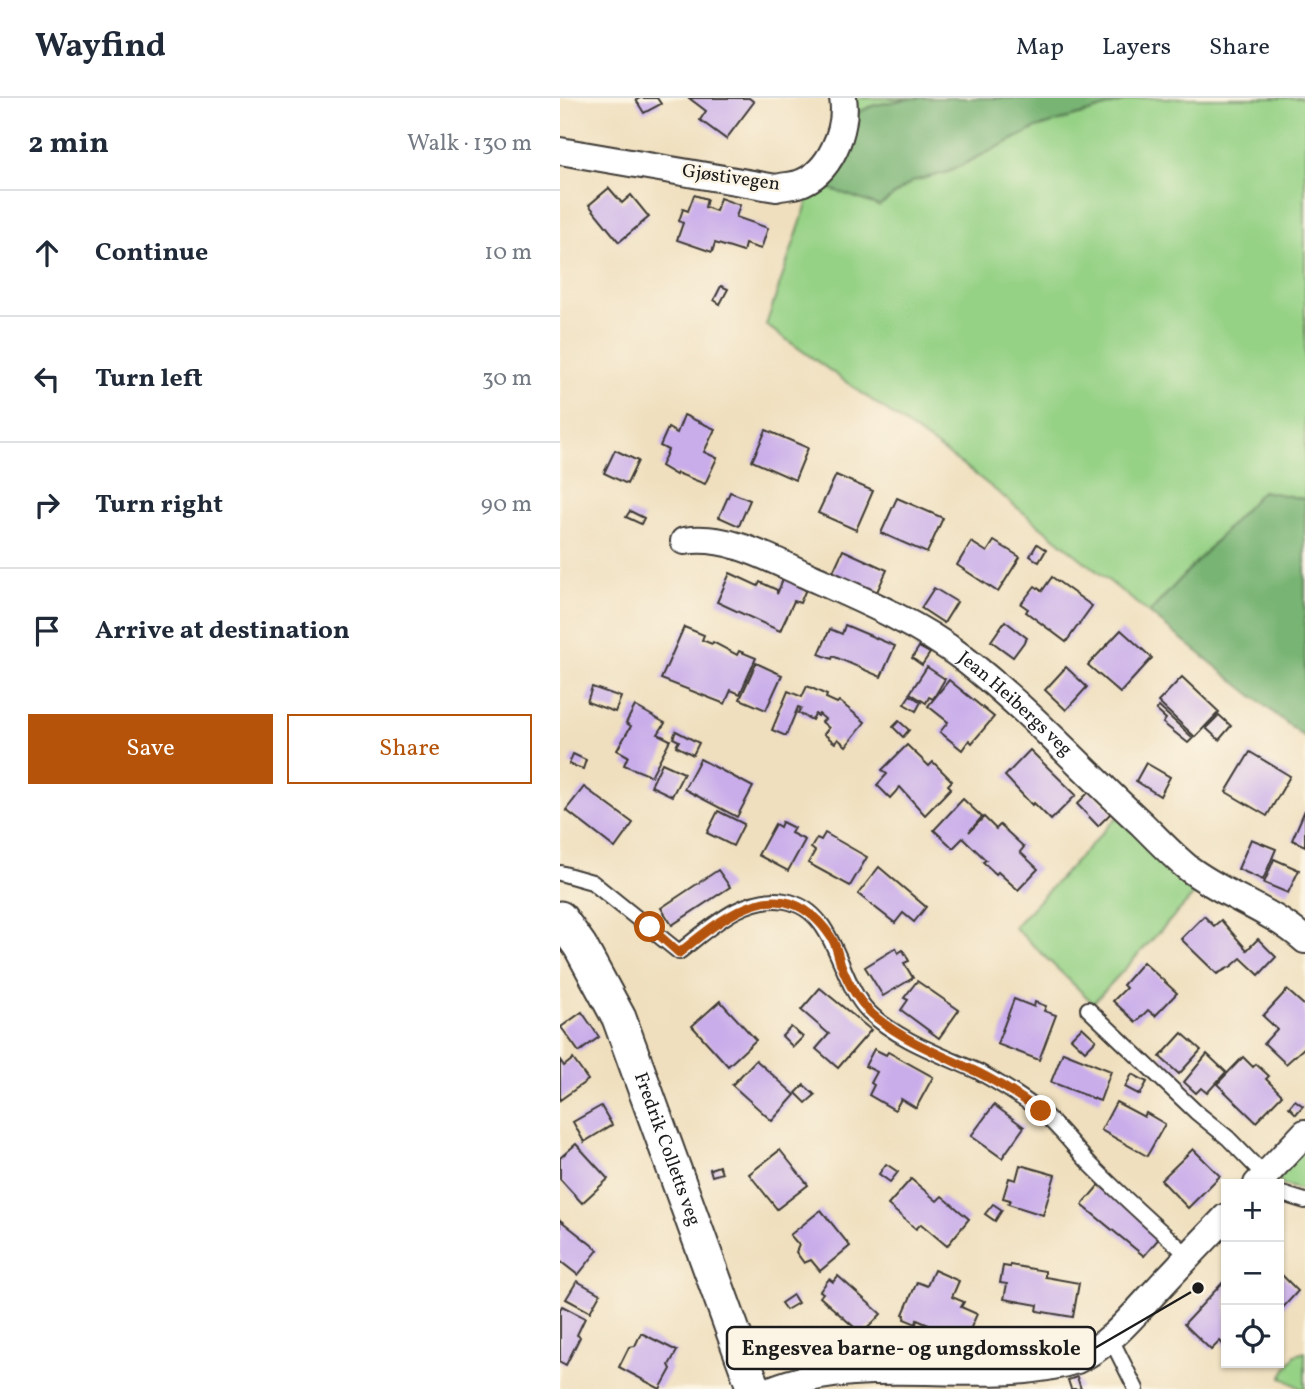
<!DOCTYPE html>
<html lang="en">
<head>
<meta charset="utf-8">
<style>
  :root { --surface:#fff; --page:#f6f6f7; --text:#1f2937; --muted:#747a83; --line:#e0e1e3; --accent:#b45309 }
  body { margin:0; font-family:Vollkorn,serif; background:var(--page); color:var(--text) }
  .controls { position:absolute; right:21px; bottom:21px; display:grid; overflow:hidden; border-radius:0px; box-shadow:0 2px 5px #0004 }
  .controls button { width:63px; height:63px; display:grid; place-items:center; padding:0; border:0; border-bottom:2px solid var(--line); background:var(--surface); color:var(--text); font:35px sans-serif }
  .stop { position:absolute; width:21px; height:21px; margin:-16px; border:5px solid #b45309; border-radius:50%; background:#fff }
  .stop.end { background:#b45309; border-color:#fff; box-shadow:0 2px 7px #0008 }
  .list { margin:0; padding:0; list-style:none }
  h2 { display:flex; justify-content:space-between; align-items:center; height:91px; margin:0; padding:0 28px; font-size:30px }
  h2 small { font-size:23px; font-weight:400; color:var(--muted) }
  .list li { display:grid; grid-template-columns:46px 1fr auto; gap:21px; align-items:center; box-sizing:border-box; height:126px; padding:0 28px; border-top:2px solid var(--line) }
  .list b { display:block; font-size:26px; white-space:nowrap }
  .list em { font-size:23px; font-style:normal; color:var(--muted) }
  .actions { display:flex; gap:14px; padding:21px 28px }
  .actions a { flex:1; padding:16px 0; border:2px solid var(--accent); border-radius:0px; text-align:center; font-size:24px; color:var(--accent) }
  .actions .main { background:var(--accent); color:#fff }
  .icon { flex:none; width:38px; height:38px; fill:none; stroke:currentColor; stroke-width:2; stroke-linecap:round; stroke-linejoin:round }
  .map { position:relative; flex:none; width:745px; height:1291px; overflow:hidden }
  header { display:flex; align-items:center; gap:42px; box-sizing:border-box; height:98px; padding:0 35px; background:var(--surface); border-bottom:2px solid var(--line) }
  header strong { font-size:33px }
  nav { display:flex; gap:38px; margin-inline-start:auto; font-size:24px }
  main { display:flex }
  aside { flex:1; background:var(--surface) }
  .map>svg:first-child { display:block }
  .green { fill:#96d286; stroke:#597751; stroke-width:2 }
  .forest { fill:#78b473; stroke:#4a6848; stroke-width:2 }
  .building { fill:#c9adea }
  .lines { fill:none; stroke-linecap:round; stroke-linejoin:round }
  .service-casing { stroke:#3c3934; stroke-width:18 }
  .minor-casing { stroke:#3c3934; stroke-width:30 }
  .tertiary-casing { stroke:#3c3934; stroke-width:37 }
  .service { stroke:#fff; stroke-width:14 }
  .minor { stroke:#fff; stroke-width:26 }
  .tertiary { stroke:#fff; stroke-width:33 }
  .route { stroke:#b45309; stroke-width:9 }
  .labels { text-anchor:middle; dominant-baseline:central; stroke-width:5; stroke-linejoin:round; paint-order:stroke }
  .street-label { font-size:19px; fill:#1c1c1c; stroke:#fcf5e5 }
  .leader { fill:none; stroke:#1c1c1c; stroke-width:2.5 }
  .callout-dot { fill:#1c1c1c; stroke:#fcf5e5; stroke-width:2.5 }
  .callout { fill:#fcf5e5; stroke:#1c1c1c; stroke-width:2.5 }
  .callout-label { font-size:21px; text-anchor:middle; font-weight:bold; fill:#1c1c1c }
</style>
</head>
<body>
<header>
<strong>Wayfind</strong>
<nav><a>Map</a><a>Layers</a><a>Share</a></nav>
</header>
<main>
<aside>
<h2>2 min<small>Walk · 130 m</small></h2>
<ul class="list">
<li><svg class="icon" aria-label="ahead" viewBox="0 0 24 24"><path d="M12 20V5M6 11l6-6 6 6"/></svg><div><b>Continue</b></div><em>10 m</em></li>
<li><svg class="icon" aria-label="left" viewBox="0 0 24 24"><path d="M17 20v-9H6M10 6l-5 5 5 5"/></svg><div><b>Turn left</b></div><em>30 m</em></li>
<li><svg class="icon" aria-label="right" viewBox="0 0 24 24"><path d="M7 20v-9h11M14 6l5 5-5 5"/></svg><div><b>Turn right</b></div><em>90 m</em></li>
<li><svg class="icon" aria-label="arrive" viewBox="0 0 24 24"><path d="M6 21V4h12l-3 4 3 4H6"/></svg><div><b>Arrive at destination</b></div></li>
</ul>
<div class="actions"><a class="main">Save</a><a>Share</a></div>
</aside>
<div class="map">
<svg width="745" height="1291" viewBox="0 0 745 1291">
  <rect width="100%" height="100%" fill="#fcf5e5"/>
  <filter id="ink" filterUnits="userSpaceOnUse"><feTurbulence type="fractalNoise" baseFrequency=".0143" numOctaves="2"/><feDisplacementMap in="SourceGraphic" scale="14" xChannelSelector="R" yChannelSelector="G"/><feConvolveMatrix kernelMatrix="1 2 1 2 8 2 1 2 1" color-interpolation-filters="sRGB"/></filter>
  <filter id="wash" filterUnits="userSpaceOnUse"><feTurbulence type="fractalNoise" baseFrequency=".00686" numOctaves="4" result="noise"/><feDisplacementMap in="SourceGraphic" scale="28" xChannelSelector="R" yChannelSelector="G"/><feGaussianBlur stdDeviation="1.57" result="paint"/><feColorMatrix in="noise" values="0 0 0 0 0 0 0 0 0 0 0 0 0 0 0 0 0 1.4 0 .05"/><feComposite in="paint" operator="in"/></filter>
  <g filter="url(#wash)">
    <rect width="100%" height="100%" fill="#efdfbe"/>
    <g class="green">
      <path d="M289,0H354L315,7L294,16Z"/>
      <path d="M575,0H745V401L702,393L589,515L410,372L206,227L254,85L319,108L353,83L388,74L476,30Z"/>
      <path d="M559,717L643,787L533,905L454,829Z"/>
      <path d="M745,1050V1093L724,1087L716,1078Z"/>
      <path d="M745,1254V1291H742L721,1279L735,1257Z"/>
    </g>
    <g class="forest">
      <path d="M354,0H575L476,30L388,74L353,83L319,108L254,85L294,16L315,7Z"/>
      <path d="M702,393L745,401V640L589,515Z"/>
    </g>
    <g id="blocks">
      <g class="building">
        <path d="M80,0H97L101,6L84,15L76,2Z"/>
        <path d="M129,0H189L194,4L166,41L140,22L146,13Z"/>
        <path d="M49,90L62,105L71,97L89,119L59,144L29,107Z"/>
        <path d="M134,97L147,101L145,109L156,113L160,100L180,107L176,119L208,130L201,151L185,146L183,154L155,145L152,154L117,142L123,125L119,123L123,111L128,113Z"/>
        <path d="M161,188L168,191L160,206L154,202Z"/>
        <path d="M124,317L155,331L144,354L157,360L145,386L117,375L116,377L101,368L108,352L100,348L108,330L117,335Z"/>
        <path d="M206,332L248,350L235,382L192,363Z"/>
        <path d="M55,352L78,363L67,386L44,375Z"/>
        <path d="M276,377L313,393L296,432L258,415Z"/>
        <path d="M170,394L190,402L179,428L159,419Z"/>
        <path d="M337,400L383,420L367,455L321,435Z"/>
        <path d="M70,413L84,420L81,426L66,419Z"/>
        <path d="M434,443L460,459L438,494L397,467L411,444L427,454Z"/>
        <path d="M477,446L486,452L479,464L470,458Z"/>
        <path d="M283,452L327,472L316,496L272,476Z"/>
        <path d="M170,475L198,488L200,484L217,492V496L224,479L247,489L240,505L234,503L220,533L157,504Z"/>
        <path d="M492,479L532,508L506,544L466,514L468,511L461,506L475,488L482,493Z"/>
        <path d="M374,490L397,504L384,525L361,510Z"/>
        <path d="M445,523L467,540L453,559L431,543Z"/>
        <path d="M285,527L335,548L321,579L273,558L272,561L259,556L270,531L282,536Z"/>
        <path d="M124,529L144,537L142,542L152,546L153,544L177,557L179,553L196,560L180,596L171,592L165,606L101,581Z"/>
        <path d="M561,532L592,560L560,595L528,567Z"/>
        <path d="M359,549L370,555L362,567L352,560Z"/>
        <path d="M196,565L222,577L206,612L180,601Z"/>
        <path d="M367,569L385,581L373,601L369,599L366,605L350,595Z"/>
        <path d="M506,569L527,589L506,612L485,592Z"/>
        <path d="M622,579L659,614L635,639L598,604Z"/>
        <path d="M389,582L434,619L412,645L409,642L402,652L380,634L388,624L368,608Z"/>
        <path d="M247,588L267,597L266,600L277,605L279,603L305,624L286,648L278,641L275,645L264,636L269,630L262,624L265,621L259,616L258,618L255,616L252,622L238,615L241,610L238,609L226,638L212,632L228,593L242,599Z"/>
        <path d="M32,589L61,599L55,614L27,604Z"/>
        <path d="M350,597L361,604L356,613L344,606Z"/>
        <path d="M75,608L105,625L98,636L110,642L91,678L64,667L68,658L57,652L71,628L66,625Z"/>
        <path d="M599,609L633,640L628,645L603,625L606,621L596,612Z"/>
        <path d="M659,617L671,628L659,642L646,630Z"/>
        <path d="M339,623L349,632L343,639L333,629Z"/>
        <path d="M116,633L139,645L133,657L116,648L119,643L113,640Z"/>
        <path d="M347,647L369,668L373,664L392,683L388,687L391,690L365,717L340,689L330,700L317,687L327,676L322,672Z"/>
        <path d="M470,652L516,697L491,722L474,705L472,707L445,678Z"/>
        <path d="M690,654L730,678L707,718L666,694Z"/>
        <path d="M13,656L26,662L23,671L9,666Z"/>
        <path d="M140,661L193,689L177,719L124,691Z"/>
        <path d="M102,665L124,675L112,698L91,688Z"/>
        <path d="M586,665L610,679L600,698L576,683Z"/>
        <path d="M24,689L73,725L55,750L6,712Z"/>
        <path d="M530,693L552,714L538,728L517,706Z"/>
        <path d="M403,701L422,719L409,734L424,719L436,731L440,727L464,749L460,754L478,771L458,792L438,774L436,776L423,764L426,762L403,740L393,750L374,732Z"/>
        <path d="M745,712V748L732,742Z"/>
        <path d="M158,713L184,726L173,748L147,735Z"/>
        <path d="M222,724L234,730L231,735L245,742L228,773L198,757L215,726L220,729Z"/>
        <path d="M265,735L307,759L290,788L248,765L255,753L251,750L257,740L261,742Z"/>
        <path d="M691,741L716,751L703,782L678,771Z"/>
        <path d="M714,761L739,772L728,795L704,785Z"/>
        <path d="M319,769L366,809L354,824L343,815L335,825L298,796Z"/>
        <path d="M158,772L170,789L112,827L101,810Z"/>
        <path d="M644,818L654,828L661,822L687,852L698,841L716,859L699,877L681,860L672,868L657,876L621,841Z"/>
        <path d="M336,850L338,855L343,852L349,863L344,865L353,880L323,898L305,869Z"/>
        <path d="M583,864L617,895L595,918L588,912L576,924L553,903L566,890L563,887Z"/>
        <path d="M357,883L399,912L379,940L341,912L348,902L344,900Z"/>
        <path d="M260,890L311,932L278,970L256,951L269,936L241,912Z"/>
        <path d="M727,892L745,908V949L726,966L704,945L717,931L703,918Z"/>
        <path d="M454,901L474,909L475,904L486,908L484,913L496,917L479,962L437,946Z"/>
        <path d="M160,903L196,942L168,968L132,928Z"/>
        <path d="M22,914L39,939L19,954L1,929Z"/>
        <path d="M231,929L243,939L233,949L222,938Z"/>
        <path d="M522,929L536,942L525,953L511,940Z"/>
        <path d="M622,935L641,952L619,976L600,959Z"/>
        <path d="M314,951L326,957L328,954L373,979L356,1010L341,1001L335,1012L309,997L314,987L311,985L317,974L305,968Z"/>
        <path d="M503,954L551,973L540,1003L491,984Z"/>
        <path d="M647,956L666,974L647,995L641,990L636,995L624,984Z"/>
        <path d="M683,959L693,969L696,966L709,978L706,981L722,997L696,1024L657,986Z"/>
        <path d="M13,961L28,982L0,1002V962L4,968Z"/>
        <path d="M196,962L235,997L212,1023L172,987Z"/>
        <path d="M572,976L587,984L580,997L565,989Z"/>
        <path d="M244,987L255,997L246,1005L236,995Z"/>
        <path d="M735,1002L743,1008L736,1016L729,1009Z"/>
        <path d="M556,1004L584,1019L586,1015L605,1026L587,1058L541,1032Z"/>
        <path d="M434,1007L464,1029L442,1060L411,1038Z"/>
        <path d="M41,1008L52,1027L24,1044L13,1024Z"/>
        <path d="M16,1046L48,1081L22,1105L0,1081V1060Z"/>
        <path d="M633,1051L660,1078L628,1110L601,1082Z"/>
        <path d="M220,1052L248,1087L217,1111L189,1076Z"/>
        <path d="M326,1066L338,1074L330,1084L319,1076Z"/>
        <path d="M460,1067L495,1077L483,1117L448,1106L450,1102L443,1100L449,1080L456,1082Z"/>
        <path d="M159,1068L162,1075L152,1078L150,1071Z"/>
        <path d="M351,1081L377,1103L382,1098L409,1121L387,1148L361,1126L356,1131L328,1107Z"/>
        <path d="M539,1087L601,1138L584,1158L522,1107Z"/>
        <path d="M433,1106L442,1112L435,1123L425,1116Z"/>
        <path d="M261,1112L290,1148L260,1173L251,1162L244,1165L236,1154L239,1147L230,1137Z"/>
        <path d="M0,1122L38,1152L18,1177L0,1163Z"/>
        <path d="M450,1167L485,1173V1179L519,1185L513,1219L477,1213L478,1207L444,1201L447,1186L440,1185L443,1168L450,1169Z"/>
        <path d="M374,1172L399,1183L392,1199L404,1204L401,1209L417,1216L405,1243L357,1222L356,1226L344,1221L345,1217L343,1216L357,1184L367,1188Z"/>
        <path d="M719,1174L738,1193L719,1214Z"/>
        <path d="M278,1178L321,1216L302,1236L260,1199L263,1195L260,1193L269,1181L273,1184Z"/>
        <path d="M666,1181V1250L660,1243L651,1252L624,1226Z"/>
        <path d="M17,1183L40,1196L30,1214L6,1201Z"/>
        <path d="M233,1197L238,1205L226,1212L221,1205Z"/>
        <path d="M2,1208L25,1220L17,1237L20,1239L6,1267L0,1264V1212Z"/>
        <path d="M81,1235L117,1253L109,1267L111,1271L100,1291L59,1269L69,1249L75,1248Z"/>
        <path d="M517,1279L521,1291H511L508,1282Z"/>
      </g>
    </g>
  </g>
  <g filter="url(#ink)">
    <use href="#blocks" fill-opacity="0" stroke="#3c3934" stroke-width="2"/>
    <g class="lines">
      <g class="service-casing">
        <g id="service">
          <path d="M0,775L32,784L119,854C149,831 184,796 225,803C277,812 277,881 308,913C337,942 382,957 419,974C439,985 459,997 477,1011C498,1026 514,1050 532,1068C563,1099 596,1129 629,1158"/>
          <path d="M528,911L636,1014L668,1040L705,1078"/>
          <path d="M719,1095L745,1103"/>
          <path d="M551,1241L576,1291"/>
        </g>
      </g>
      <g class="minor-casing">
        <g id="minor">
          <path d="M0,53L216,90C223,88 231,88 238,86C270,76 288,31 283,0"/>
          <path id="s1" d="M124,443C165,436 207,459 244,476C298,500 356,524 403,560C467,610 522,671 582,726C597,741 612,757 628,770C665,798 710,811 745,842"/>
          <path d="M697,1086L745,1035"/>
          <path d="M213,1291C308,1253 425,1291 517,1262C549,1247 570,1221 593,1196C617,1170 642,1144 666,1119"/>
        </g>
      </g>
      <g class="tertiary-casing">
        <g id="tertiary">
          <path id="s2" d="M0,820L20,848L59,920L194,1291"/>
        </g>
      </g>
      <use href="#service" class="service"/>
      <use href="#minor" class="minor"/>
      <use href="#tertiary" class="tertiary"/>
    </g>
  </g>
  <g class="lines" filter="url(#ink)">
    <path class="route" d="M90,829L119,855C167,816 224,769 271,839C276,846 278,856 280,864C288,886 300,907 318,921C347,944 384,958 417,974C440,985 460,999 481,1013"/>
  </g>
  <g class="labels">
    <g class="street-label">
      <text transform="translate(171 80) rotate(8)">Gjøstivegen</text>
      <text stroke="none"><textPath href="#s1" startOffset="376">Jean Heibergs veg</textPath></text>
      <text stroke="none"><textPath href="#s2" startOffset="256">Fredrik Colletts veg</textPath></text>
    </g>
  </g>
  <path class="leader" d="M638 1190L535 1250"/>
  <circle class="callout-dot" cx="638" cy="1190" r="7"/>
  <rect class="callout" x="167" y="1229" width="368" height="42" rx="7"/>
  <g class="callout-label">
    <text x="351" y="1257">Engesvea barne- og ungdomsskole</text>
  </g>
</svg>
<div class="controls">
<button>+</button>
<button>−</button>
<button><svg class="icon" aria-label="locate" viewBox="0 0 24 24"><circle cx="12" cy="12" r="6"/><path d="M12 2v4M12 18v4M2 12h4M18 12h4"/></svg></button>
</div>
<div class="stop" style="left:90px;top:829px"></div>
<div class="stop end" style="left:481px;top:1013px"></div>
</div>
</main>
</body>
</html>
